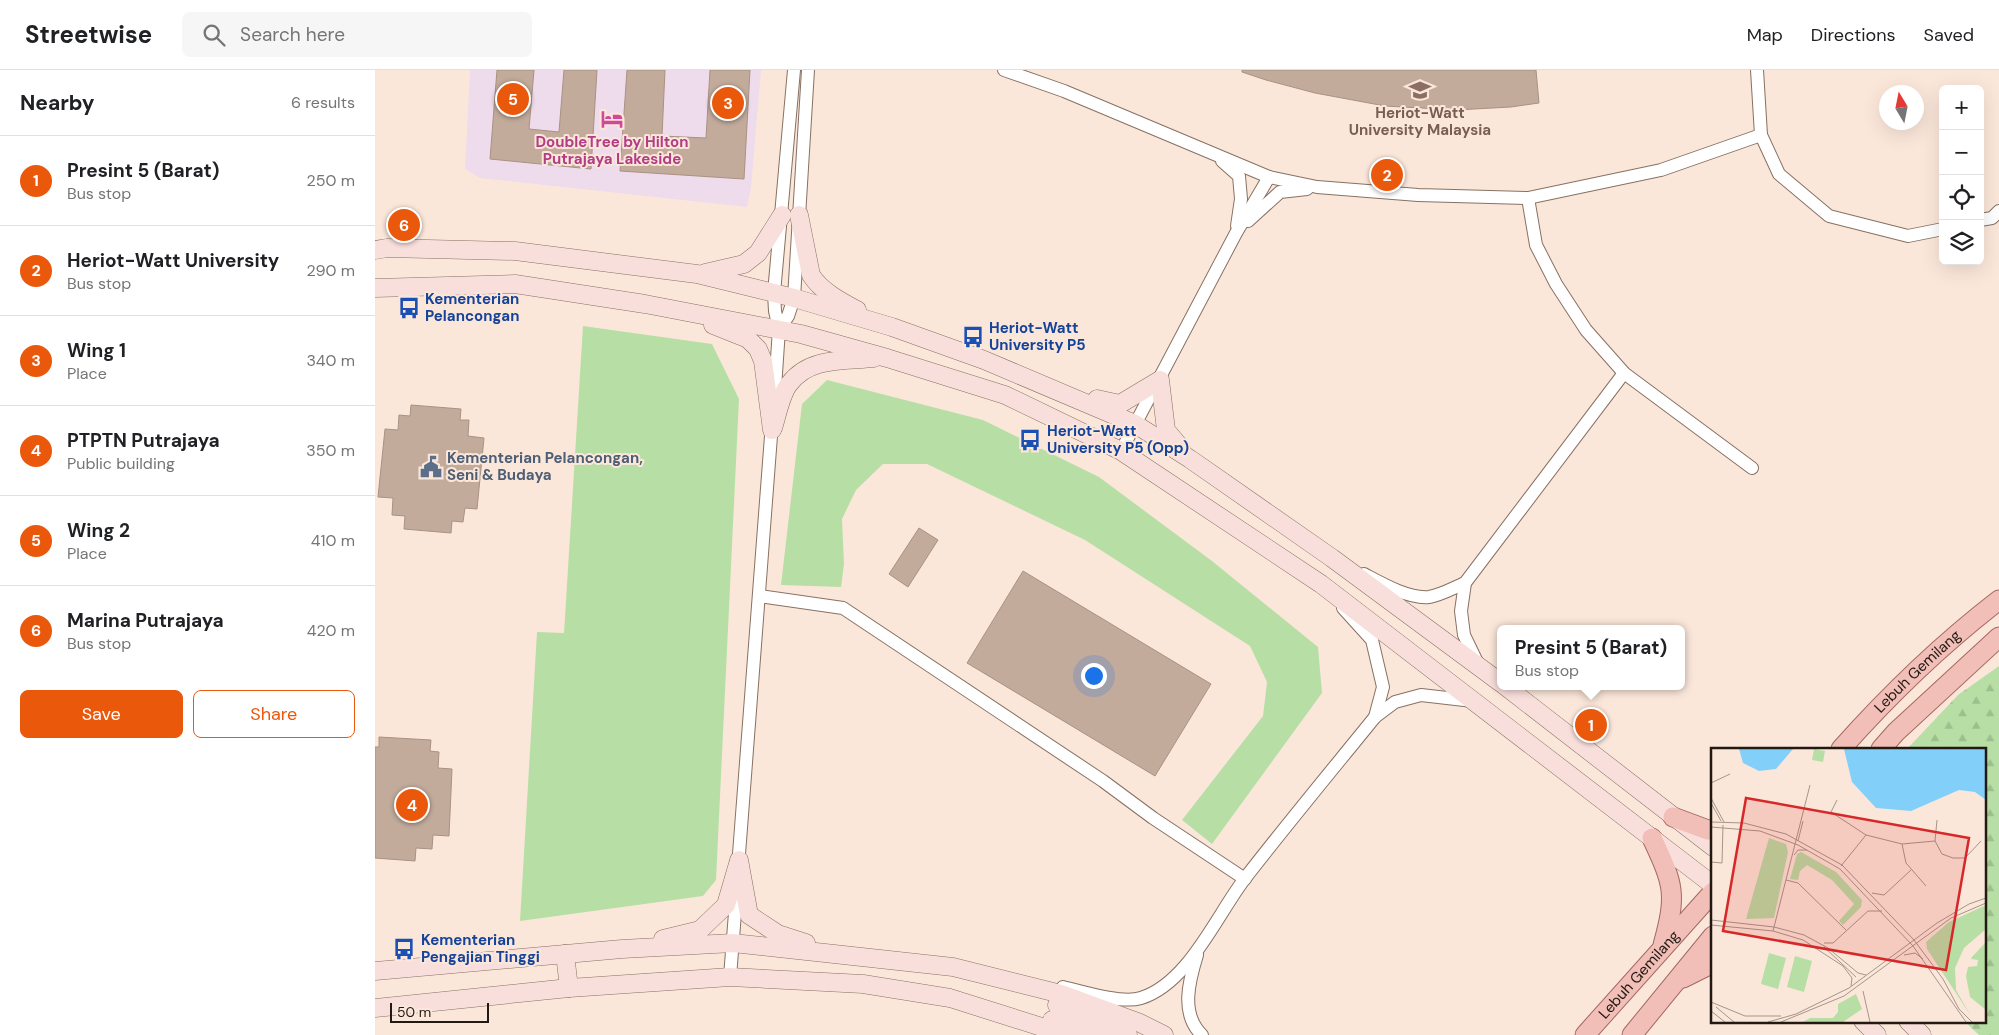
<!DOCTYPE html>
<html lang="en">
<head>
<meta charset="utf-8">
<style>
  :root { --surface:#fff; --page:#f6f6f6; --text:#202124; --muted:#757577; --line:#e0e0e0; --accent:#ea580c }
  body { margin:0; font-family:"DM Sans",sans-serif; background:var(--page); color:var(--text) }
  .controls { position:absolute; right:15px; top:15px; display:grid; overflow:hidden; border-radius:8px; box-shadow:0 5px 20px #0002 }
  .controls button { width:45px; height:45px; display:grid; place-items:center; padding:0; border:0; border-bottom:1px solid var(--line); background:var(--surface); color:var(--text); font:25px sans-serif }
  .compass { position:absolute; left:1504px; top:15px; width:45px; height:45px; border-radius:50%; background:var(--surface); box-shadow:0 5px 20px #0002; rotate:350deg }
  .scale { position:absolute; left:15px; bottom:12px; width:99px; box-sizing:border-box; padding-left:5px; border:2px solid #221913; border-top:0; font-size:14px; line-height:18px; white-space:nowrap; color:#221913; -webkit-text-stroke:4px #fbe7da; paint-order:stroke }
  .you { position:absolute; left:718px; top:605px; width:18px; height:18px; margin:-12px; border:4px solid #fff; border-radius:50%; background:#1a73e8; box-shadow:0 0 0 8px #1a73e833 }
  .badge { display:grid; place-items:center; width:32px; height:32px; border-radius:50%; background:var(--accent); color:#fff; font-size:16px; font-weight:700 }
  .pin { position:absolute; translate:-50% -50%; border:2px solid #fff; box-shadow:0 1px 5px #0006 }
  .popup { position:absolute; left:1122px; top:555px; width:188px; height:65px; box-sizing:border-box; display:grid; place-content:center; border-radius:8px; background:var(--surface); filter:drop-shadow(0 1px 4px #0005); font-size:16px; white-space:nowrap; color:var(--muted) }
  .popup b { font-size:19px; color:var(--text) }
  .popup::after { content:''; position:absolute; left:50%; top:100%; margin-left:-10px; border:10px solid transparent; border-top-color:var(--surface) }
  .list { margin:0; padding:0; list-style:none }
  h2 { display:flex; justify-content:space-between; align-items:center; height:65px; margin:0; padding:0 20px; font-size:21px }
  h2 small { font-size:16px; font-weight:400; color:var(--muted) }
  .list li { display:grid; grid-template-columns:32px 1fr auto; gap:15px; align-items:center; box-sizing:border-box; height:90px; padding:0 20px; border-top:1px solid var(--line) }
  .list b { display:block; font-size:19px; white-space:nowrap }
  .list p { margin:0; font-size:16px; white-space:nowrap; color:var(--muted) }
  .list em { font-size:16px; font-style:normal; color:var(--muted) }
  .actions { display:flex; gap:10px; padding:15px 20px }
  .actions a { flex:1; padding:11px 0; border:1px solid var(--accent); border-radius:8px; text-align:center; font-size:18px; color:var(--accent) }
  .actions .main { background:var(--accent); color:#fff }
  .icon { flex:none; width:28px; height:28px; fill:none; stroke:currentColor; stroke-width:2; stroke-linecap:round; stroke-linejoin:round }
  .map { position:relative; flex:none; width:1624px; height:965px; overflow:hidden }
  header { display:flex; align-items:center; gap:30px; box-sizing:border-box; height:70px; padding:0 25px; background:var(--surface); border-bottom:1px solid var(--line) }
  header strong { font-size:24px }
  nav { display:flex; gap:28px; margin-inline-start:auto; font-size:18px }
  .search { width:350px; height:45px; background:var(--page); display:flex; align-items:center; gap:12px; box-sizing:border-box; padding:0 18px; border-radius:8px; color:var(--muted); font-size:19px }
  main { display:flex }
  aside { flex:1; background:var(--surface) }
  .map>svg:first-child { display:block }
  .commercial { fill:#eedbeb }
  .grass { fill:#b7dfa5 }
  .forest { fill:url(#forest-firs) }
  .building { fill:#c2ab9b; stroke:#a99282 }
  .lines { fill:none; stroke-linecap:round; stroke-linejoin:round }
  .street-casing { stroke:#877162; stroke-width:14 }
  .secondary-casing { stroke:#877162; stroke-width:19 }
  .primary-casing { stroke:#a46860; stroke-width:21 }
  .street { stroke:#fff; stroke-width:12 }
  .secondary { stroke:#f9dfdc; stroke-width:18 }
  .primary { stroke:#f2beb8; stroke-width:19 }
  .labels { text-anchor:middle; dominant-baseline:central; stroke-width:4; stroke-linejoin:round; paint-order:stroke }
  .education-label { font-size:15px; font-weight:bold; fill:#785e54; stroke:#fbe7da }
  .hotel-label { font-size:15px; font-weight:bold; fill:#b23c85; stroke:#fbe7da }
  .transit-label { font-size:15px; font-weight:bold; fill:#164399; stroke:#fbe7da; text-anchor:start }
  .service-label { font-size:15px; font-weight:bold; fill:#4e5e75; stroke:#fbe7da; text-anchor:start }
  .street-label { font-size:15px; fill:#221913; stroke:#fbe7da }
  .inset-road { fill:none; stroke:#a4958a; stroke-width:1 }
  .view { fill:#d62828; fill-opacity:0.15; stroke:#d62828; stroke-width:2.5 }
  .inset-edge { fill:none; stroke:#221913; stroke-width:2.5 }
</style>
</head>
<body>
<header>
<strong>Streetwise</strong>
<div class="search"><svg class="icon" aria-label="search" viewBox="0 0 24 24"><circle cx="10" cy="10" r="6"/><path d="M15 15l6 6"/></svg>Search here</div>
<nav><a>Map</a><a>Directions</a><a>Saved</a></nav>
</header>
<main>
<aside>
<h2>Nearby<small>6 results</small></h2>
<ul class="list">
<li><span class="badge">1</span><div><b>Presint 5 (Barat)</b><p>Bus stop</p></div><em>250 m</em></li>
<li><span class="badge">2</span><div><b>Heriot-Watt University</b><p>Bus stop</p></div><em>290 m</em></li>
<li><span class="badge">3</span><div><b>Wing 1</b><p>Place</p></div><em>340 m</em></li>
<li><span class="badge">4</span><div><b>PTPTN Putrajaya</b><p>Public building</p></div><em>350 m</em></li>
<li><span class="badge">5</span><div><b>Wing 2</b><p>Place</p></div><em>410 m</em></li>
<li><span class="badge">6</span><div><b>Marina Putrajaya</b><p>Bus stop</p></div><em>420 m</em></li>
</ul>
<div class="actions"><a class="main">Save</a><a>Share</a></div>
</aside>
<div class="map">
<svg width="1624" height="965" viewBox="0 0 1624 965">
  <defs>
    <pattern id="forest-firs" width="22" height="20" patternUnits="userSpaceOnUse" patternTransform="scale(1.25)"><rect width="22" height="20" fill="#b7dfa5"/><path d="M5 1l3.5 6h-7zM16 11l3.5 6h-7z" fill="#9dbf8d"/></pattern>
  </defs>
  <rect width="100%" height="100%" fill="#fbe7da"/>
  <path class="commercial" d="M95,0H386L376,118L372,137L105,108L90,99Z"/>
  <g class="grass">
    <path d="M208,256L337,274L364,329L341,810L328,826L145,851L162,562L189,563Z"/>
    <path d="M452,310L608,350L724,407L837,491L943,577L947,623L837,774L807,750L888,646L892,612L875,576L710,470L552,394H508L481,420L467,449L469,494L466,517L406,515L427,334Z"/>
  </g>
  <path class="forest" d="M1624,596V965H1604L1589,951H1610V679H1532L1583,625Z"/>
  <g class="building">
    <path d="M122,0H159L154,59L184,62L189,0H222L216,99L115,89Z"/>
    <path d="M252,0H290L287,66L331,68L335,0H375L369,109L245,101Z"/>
    <path d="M867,0H1161L1164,33L1136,37L1081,40L1010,36L940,23L891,10L867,2Z"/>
    <path d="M36,335L86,339L85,350H94L93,366L109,368L102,439L90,438L88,452L77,451L76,463L29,459L30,446L17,445L18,428L3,427L10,359L23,360L24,345L35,346Z"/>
    <path d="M544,458L563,470L533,517L514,504Z"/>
    <path d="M648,501L836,614L780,706L592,593Z"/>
    <path d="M4,667L56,670L55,681L64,682L63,698L77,699L74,766L58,765L57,779L41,778L40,791L0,788V677H4Z"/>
  </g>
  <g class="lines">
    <g class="street-casing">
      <g id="street">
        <path d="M629,0L689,21L894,107L942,117L1043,125L1153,128L1286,100L1386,65"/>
        <path d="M1382,0L1386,65L1404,104L1454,146L1533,166L1568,159"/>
        <path d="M847,91L864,106L866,129L862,156"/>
        <path d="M1153,128L1161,175L1181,214L1211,260L1249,303L1377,398"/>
        <path d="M1605,150L1617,148L1624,141"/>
        <path d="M873,151L905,122L932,119"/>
        <path d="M404,259L413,246L419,228L433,0"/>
        <path d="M399,333L404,259L400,241L399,223L419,0"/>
        <path d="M746,381L861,163L894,107"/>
        <path d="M989,504C1006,513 1033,529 1054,527C1066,525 1078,518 1090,513L1249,303"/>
        <path d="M1090,513L1086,541L1089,565L1103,594"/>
        <path d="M384,526L468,538L728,711L778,748L870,809"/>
        <path d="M968,538L997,570L1008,617L1000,647"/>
        <path d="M363,797L397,353"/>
        <path d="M822,885C814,911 805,944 827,965"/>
        <path d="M355,907L362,817"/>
        <path d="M688,917C708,922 747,934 766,928C814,913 842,844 871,807C913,753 957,700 1000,647L1020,632L1046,625L1098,631"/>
      </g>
    </g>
    <g class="secondary-casing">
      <g id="secondary">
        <path d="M424,145L436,205C446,221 465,231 482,240"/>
        <path d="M0,180L12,178L140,181L322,204L419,228L517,257L609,290L760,354L815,389L957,488L1126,613"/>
        <path d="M330,203L369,194L383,183L407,145"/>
        <path d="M0,218L140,214L270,234L426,264L512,288L630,325L746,381L946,514L1338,815"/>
        <path d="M338,255L373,269L383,279L388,291L397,360"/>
        <path d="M722,329L745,334L785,310L791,360L806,378"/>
        <path d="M398,358C402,346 406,324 414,314C434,287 468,291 499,288"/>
        <path d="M1130,616L1338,777"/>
        <path d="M364,790L374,845L403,864L431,873"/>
        <path d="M288,869L325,860L351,835L363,794"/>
        <path d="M190,884L194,918"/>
        <path d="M0,901L247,879L358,873L578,897L686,924L765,953L789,965"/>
        <path d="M682,935L734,955L753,965"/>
        <path d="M0,938L194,918L355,907L488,914L575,928L692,965"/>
        <path d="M677,950L730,965"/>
        <path d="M1488,951L1502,965"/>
        <path d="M1533,951L1547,965"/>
      </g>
    </g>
    <g class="primary-casing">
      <g id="primary">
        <path id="s1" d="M1466,679C1514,625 1567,574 1624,530"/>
        <path d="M1506,679L1521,662L1624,567"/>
        <path d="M1298,747L1333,760H1338"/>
        <path d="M1277,768C1299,815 1302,824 1288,875"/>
        <path d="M1308,908L1338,893"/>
        <path id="s2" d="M1210,965L1338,822"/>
        <path d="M1257,965L1338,866"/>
      </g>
    </g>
    <use href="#street" class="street"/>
    <use href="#secondary" class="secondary"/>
    <use href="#primary" class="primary"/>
  </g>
  <defs>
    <g id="university-bare" transform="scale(1.725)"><path d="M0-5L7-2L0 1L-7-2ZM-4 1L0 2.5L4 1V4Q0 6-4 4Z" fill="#8d6e63" stroke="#fbe7da" stroke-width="2.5" paint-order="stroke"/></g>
    <g id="hotel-bare" transform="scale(1.725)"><path d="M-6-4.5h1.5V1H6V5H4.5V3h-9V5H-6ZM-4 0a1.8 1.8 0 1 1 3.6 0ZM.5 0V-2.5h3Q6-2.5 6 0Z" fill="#d1479c" stroke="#fbe7da" stroke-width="2.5" paint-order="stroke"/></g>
    <g id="bus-bare" transform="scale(1.725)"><path d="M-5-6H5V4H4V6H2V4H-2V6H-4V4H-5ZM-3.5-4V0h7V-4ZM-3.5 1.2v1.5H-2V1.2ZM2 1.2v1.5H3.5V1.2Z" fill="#1a4fb4" stroke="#fbe7da" stroke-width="2.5" paint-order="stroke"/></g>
    <g id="civic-bare" transform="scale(1.725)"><path d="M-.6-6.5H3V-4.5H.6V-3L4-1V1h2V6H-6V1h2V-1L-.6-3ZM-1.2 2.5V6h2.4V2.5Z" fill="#5c6f8a" stroke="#fbe7da" stroke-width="2.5" paint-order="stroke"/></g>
  </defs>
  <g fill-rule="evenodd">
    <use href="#university-bare" x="1045" y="20"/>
    <use href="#hotel-bare" x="237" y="49"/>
    <use href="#bus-bare" x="34" y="238"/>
    <use href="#bus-bare" x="598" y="267"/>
    <use href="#bus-bare" x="655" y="370"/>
    <use href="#civic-bare" x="56" y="397"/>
    <use href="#bus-bare" x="29" y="879"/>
  </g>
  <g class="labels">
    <g class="education-label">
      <text x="1045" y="43">Heriot-Watt<tspan x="1045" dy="17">University Malaysia</tspan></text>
    </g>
    <g class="hotel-label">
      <text x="237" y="72">DoubleTree by Hilton<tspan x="237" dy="17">Putrajaya Lakeside</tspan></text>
    </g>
    <g class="transit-label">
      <text x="50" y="229">Kementerian<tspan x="50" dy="17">Pelancongan</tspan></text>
      <text x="614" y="258">Heriot-Watt<tspan x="614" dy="17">University P5</tspan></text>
      <text x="672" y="361">Heriot-Watt<tspan x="672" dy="17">University P5 (Opp)</tspan></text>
      <text x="46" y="870">Kementerian<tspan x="46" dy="17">Pengajian Tinggi</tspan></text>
    </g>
    <g class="service-label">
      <text x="72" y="388">Kementerian Pelancongan,<tspan x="72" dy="17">Seni &amp; Budaya</tspan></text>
    </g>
    <g class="street-label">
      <text stroke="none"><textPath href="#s1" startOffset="109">Lebuh Gemilang</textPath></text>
      <text stroke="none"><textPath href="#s2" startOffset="81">Lebuh Gemilang</textPath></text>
    </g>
  </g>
  <g transform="translate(1336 678)">
    <rect width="275" height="275" fill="#fbe7da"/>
    <path d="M58,90L75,96L77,104L63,170L35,171ZM90,104L125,124L151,152L150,159L132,177L128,173L143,156L121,132L96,117L89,123L87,132L79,131L86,106ZM58,205L75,210L67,241L50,236ZM84,208L101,213L93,244L76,239Z" fill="#b7dfa5"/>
    <path d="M275,157V181L253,200L244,220L245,242L260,268L216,201L215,194L238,174ZM145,246L151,261L132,274H92L99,270H122L127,264V256Z" fill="#b7dfa5"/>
    <path d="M275,194L274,233L275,262L259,249L255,228L257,219L266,218L267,212L260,211L261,209Z" fill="#b7dfa5"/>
    <path d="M103,1L114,3L112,14L101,12Z" fill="#b7dfa5"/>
    <path d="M28,1H82L65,21L48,23L32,15ZM133,1H275V52L264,44L248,42L200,63L165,60L141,34Z" fill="#82d0f9"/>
    <path class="inset-road" d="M0,35L19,26M0,50L13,74M126,52L120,64L155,87L191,96L224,93M0,55L10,73M226,72L224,93L231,106L242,110H254L270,93M0,74L33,75L75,86L131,117L203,192L232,231L248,261L261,274M0,79L49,83L87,97L129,121L202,198L255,274M87,93L92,73M191,96L195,115L215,138M83,107L87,102H96M0,114L11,115L12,77M130,118L155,87M75,132L87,135L135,182M161,145L173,147L200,122M0,172L63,179L93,187L117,200L147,225L155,227M0,177L62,183L92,192L132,218L141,230L140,238M62,183L99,37M113,195H122L157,163H171M113,199L145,229M193,207L204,205L212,211M152,243L159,274M0,254L34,268H70M5,259L23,274M0,263L14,274M57,274L85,266L138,240L226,175L258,156L275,150M70,274L133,248L240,170L275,155"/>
    <path class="view" d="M35,50L258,90L235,222L12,183Z"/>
    <rect width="275" height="275" class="inset-edge"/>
  </g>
</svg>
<div class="controls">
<button>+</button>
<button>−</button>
<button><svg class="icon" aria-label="locate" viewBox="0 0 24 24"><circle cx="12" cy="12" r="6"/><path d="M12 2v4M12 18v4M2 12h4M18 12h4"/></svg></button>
<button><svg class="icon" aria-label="layers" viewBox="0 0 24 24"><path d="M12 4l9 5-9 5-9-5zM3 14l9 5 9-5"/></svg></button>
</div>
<svg class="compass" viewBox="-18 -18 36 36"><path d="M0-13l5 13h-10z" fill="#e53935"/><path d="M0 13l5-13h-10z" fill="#757577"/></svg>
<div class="scale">50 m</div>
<div class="you"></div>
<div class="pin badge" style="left:1216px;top:655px">1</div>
<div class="popup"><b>Presint 5 (Barat)</b>Bus stop</div>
<div class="pin badge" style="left:1012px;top:105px">2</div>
<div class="pin badge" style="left:353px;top:33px">3</div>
<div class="pin badge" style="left:37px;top:735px">4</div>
<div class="pin badge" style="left:138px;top:29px">5</div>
<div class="pin badge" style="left:29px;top:155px">6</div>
</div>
</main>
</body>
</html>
